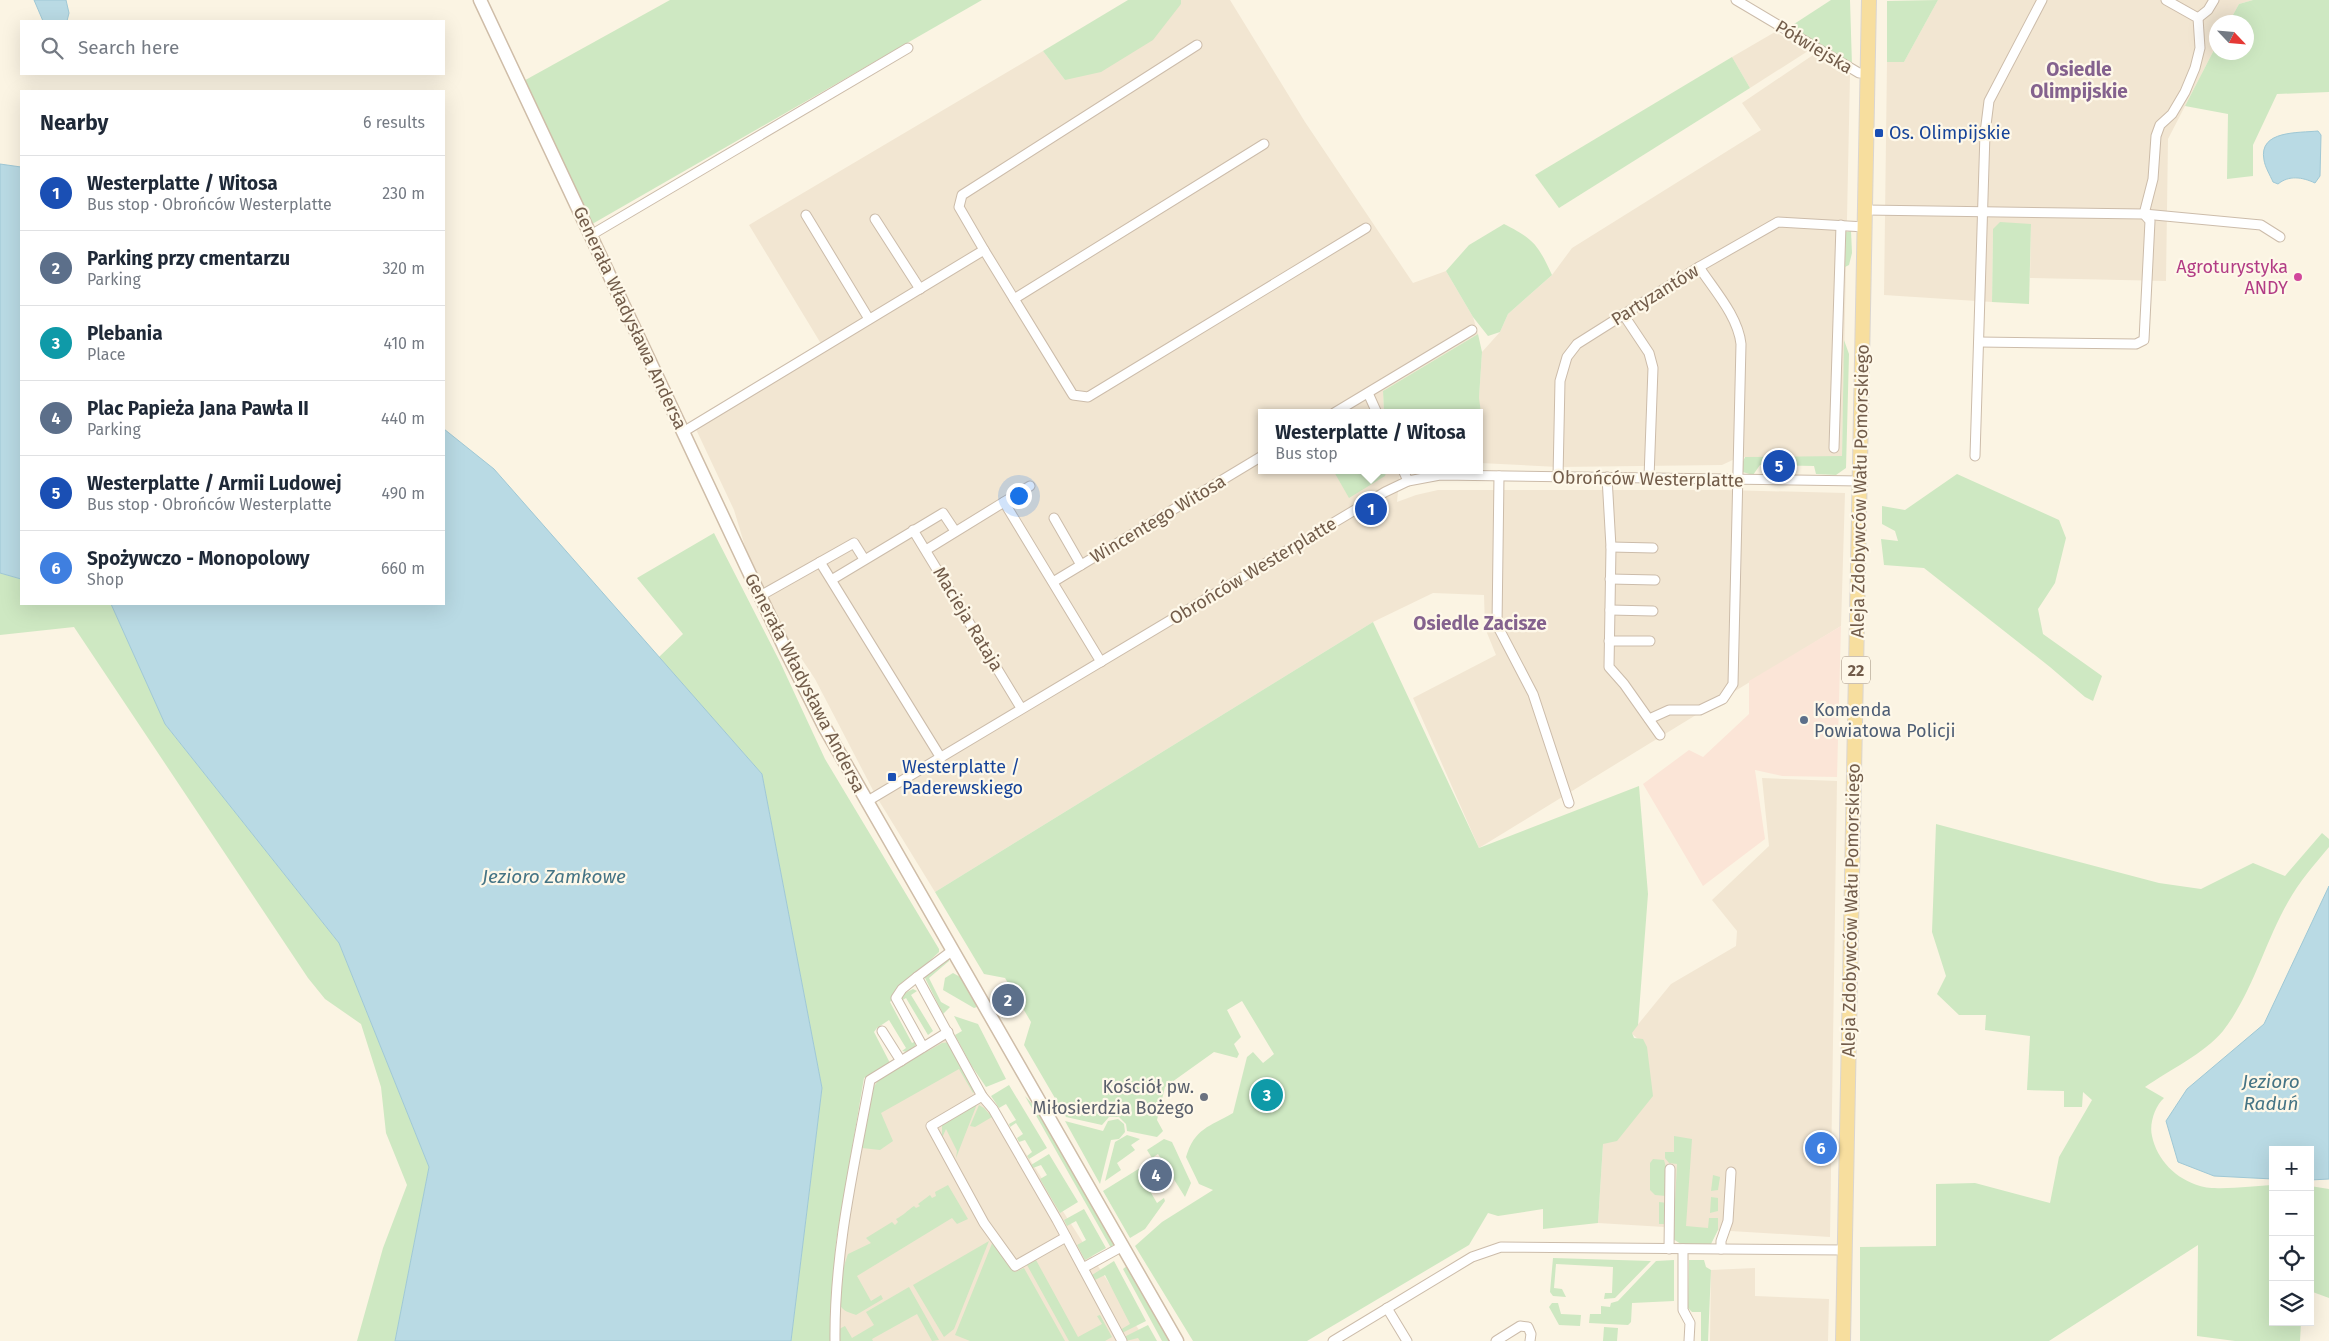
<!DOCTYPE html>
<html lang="en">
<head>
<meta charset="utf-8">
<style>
  :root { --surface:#fff; --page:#f6f6f7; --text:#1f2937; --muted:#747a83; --line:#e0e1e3; --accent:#764e41 }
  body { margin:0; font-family:"Fira Sans",sans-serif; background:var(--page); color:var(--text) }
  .controls { position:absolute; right:15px; bottom:15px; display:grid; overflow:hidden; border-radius:0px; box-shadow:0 5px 20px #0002 }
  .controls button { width:45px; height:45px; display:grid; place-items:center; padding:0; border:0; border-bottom:1px solid var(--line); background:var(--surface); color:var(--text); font:25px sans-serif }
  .compass { position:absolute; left:2209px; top:15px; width:45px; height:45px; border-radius:50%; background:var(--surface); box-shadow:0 5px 20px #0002; rotate:116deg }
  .you { position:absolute; left:1018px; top:495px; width:18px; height:18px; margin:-12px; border:4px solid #fff; border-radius:50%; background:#1a73e8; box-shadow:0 0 0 8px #1a73e833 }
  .badge { display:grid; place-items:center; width:32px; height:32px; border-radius:50%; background:var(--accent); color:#fff; font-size:16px; font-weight:700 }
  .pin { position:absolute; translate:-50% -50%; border:2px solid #fff; box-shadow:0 1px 5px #0006 }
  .popup { position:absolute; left:1258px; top:409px; width:225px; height:65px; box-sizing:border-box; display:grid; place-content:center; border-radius:0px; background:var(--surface); filter:drop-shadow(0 1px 4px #0005); font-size:16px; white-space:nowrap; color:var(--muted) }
  .popup b { font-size:19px; color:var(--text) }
  .popup::after { content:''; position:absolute; left:50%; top:100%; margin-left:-10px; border:10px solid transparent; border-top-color:var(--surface) }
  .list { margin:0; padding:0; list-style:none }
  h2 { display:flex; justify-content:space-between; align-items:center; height:65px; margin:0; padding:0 20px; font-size:21px }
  h2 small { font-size:16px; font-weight:400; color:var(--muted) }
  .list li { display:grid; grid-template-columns:32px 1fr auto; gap:15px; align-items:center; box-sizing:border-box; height:75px; padding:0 20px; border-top:1px solid var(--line) }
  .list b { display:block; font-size:19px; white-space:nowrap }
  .list p { margin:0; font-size:16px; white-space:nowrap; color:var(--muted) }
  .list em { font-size:16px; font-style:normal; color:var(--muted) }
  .icon { flex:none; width:28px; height:28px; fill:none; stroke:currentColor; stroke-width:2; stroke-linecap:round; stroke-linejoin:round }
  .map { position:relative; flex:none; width:2329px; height:1341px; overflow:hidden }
  .search { position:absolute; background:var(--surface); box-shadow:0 5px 20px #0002; left:20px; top:20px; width:425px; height:55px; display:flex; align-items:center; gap:12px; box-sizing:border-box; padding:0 18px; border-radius:0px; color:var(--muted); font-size:19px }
  .panel { position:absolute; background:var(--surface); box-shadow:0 5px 20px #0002; left:20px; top:90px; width:425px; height:515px; border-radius:0px }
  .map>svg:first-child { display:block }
  .residential { fill:#f2e6d2 }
  .commercial { fill:#fbe5d7 }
  .green { fill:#cee8c2 }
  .water { fill:#b9dae4; stroke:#9fc8d5 }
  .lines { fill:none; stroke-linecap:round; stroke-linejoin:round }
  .street-casing { stroke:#ccbcaa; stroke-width:11 }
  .secondary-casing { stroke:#cfbda8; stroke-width:15 }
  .primary-casing { stroke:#dad5d0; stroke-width:16 }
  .street { stroke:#fff; stroke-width:9 }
  .secondary { stroke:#fff; stroke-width:12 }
  .primary { stroke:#f7de9e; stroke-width:14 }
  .transit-dot { fill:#1a4fb4; stroke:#fef8e9; stroke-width:2 }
  .hotel-dot { fill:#d1479c; stroke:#fef8e9; stroke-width:2 }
  .service-dot { fill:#5c6f8a; stroke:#fef8e9; stroke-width:2 }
  .worship-dot { fill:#6b7280; stroke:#fef8e9; stroke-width:2 }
  .labels { text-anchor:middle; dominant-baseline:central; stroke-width:4.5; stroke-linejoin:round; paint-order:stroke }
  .shield { fill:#fef8e9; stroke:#9c8b7a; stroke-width:1 }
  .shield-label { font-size:16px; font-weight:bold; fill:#725c4a }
  .street-label { font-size:18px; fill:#725c4a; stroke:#fef8e9 }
  .transit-label { font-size:18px; fill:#164399; stroke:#fef8e9; text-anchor:start }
  .hotel-label { font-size:18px; fill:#b23c85; stroke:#fef8e9; text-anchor:end }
  .service-label { font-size:18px; fill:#4e5e75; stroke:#fef8e9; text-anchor:start }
  .worship-label { font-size:18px; fill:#5b616d; stroke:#fef8e9; text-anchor:end }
  .neighbourhood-label { font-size:19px; font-weight:bold; fill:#84628e; stroke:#fef8e9 }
  .water-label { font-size:19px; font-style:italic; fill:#457485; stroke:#fef8e9 }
</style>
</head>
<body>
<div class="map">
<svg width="2329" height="1341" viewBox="0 0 2329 1341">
  <rect width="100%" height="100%" fill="#fbf4e3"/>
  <g class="residential">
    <path d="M1181,0H1230L1305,122L1413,283L1446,271L1473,317L1478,334L1383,391L1384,413H1262V470H1400L1397,502L1416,495L1438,490H1725L1845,493L1841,626L1479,848L1413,698L1496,655L1485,628L1484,595L1433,593L1373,622L935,892L876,796L815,679L760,596L734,510L694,425L823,347L749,225L1043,51L1065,80L1181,4Z"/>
    <path d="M1938,0H2253L2239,4L2229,22H2216V46L2168,139L2166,281L2030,278L2031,224L1993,229L1992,302L1884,295L1887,62H1904Z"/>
    <path d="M1775,32L1808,51L1750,88L1732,57Z"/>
    <path d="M1813,55L1838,71L1840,68L1850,75L1842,457H1739L1722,465L1558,467L1480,463L1478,413L1482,352L1500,332L1508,314L1552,275L1572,248L1761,130L1742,103Z"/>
    <path d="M1762,778L1837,781L1830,1237L1598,1223L1603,1144L1638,1039L1631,1033L1671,984L1736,946L1737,931L1712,900L1769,846Z"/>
    <path d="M948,1032L1146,1341H835L837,1244L870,1080Z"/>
    <path d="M1755,1268V1296L1829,1299L1828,1341H1710L1711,1270Z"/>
  </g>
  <path class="commercial" d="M1841,626L1837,777L1782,776L1755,770L1765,839L1703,886L1643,784L1689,750L1703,757L1749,714V681Z"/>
  <g class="green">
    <path d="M670,0H982L587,227L520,83Z"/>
    <path d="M1128,0H1181V4L1153,40L1101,72L1065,80L1043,51Z"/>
    <path d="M1831,0H1850L1852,66L1791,26Z"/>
    <path d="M1938,0L1904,62H1887V1Z"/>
    <path d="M2253,0H2329V92L2277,94L2253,145V176L2227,179L2228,114L2185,106L2216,46V52H2246V22H2229L2239,4Z"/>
    <path d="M1732,57L1750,88L1559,208L1535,175Z"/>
    <path d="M2000,222L2031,224L2029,304L1992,302L1993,229Z"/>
    <path d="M1504,224C1534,239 1538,245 1552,275L1508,314L1500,332L1488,336L1473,317L1446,271L1469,245Z"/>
    <path d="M1851,231L1852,253L1849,265L1845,267L1846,232Z"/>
    <path d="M1478,334L1482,352L1479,398L1481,413L1480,465V413H1384L1383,391Z"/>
    <path d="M1844,340L1849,354L1846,468L1836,475L1816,474L1814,466L1760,465L1753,475L1739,471L1745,457L1842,456Z"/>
    <path d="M1333,470H1387L1385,476L1349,498Z"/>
    <path d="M1957,474L2059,520L2066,538L2055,583L2038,609L2043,634L2102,676L2093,701L2085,697L2050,667L1924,568L1884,565L1881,539L1898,541L1895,531L1882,524V506L1905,510Z"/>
    <path d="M714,533L780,662L825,759L939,949V952L905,984L890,1002L912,1043L916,1041L915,1046L907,1052L902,1051L906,1048L889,1020L877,1028L874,1032L890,1063L864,1078L836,1242L831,1341H791L822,1088L762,774L659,657L683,634L637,578Z"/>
    <path d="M0,573L21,579V604H111L165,724L339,943L429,1167L395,1341H357L383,1248L407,1185L386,1133L381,1087L361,1024L325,999L308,978L74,627L0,635Z"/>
    <path d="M1373,622L1479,848L1639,786L1648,894L1638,1025L1632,1033L1634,1038L1643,1039L1647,1047L1653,1096L1617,1141L1603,1144L1598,1223L1543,1229V1209L1498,1216L1488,1213L1469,1245L1307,1341H1193L1135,1246L1162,1222L1213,1190L1199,1184L1186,1157C1195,1128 1209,1127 1233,1113L1247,1057L1253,1052L1263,1063L1274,1054L1242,1001L1227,1010L1241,1037L1234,1044L1239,1054L1237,1058L1214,1052L1165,1087L1157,1120L1163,1131L1157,1137L1127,1131L1126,1124L1119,1117H1109L1102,1125L1066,1117L1024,1045L1031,1022L1005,978L984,974L935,892Z"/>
    <path d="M1936,824L2159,883L2201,889L2253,863L2285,876L2322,833L2329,839V847C2314,865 2299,882 2288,902C2264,944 2253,992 2223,1031C2205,1053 2168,1071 2145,1087L2164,1098C2155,1106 2149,1124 2152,1136C2157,1160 2176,1179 2200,1186C2215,1191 2255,1186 2273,1185V1322H2301L2300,1341H2235L2197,1336L2198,1245L2049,1341H1860V1247L1936,1246V1184L1975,1183L2050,1203L2059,1157L2092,1100L2083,1092L2082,1107H2064V1091L2027,1090L2030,1036L1985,1030L1986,1015H1959L1937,994L1946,976L1932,932Z"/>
    <path d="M947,959H949V961L929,978L941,1002L950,1007L943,1014L924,976Z"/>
    <path d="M953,973L962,978L977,1007L974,1008L943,990L945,978Z"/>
    <path d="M913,989L917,991L911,995L933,1031L928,1035L906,998L901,1001L903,994Z"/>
    <path d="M954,1016L978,1024L1006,1079L986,1087L971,1065L955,1035L962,1031Z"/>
    <path d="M950,1042L976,1090L973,1093L959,1069L881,1113L893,1141L880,1150L862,1148C862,1132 867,1092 878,1081C890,1070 927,1052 942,1043Z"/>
    <path d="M1009,1085L1047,1148L1029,1159L1027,1156L1032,1152L1025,1140L1019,1142L1017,1138L1023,1134L1016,1123L1010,1127L1009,1124L1016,1120L1006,1104L999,1108L991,1096Z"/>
    <path d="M1025,1096L1035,1107L1115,1242L1111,1248Z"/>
    <path d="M977,1104L956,1158L957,1151L946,1129L942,1138V1125Z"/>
    <path d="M979,1105L984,1108L992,1117L975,1127L970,1126Z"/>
    <path d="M1118,1119L1124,1124L1125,1132L1119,1139L1111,1140L1100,1184L1065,1121L1103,1131L1108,1121Z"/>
    <path d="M1127,1135L1140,1139L1131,1145L1135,1150L1117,1163L1121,1170L1105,1181L1115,1142Z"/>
    <path d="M1674,1136L1692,1139L1686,1226L1708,1228L1709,1218H1718V1230L1711,1244H1681L1673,1239L1677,1164L1669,1163L1665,1158V1152H1674Z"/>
    <path d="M1164,1139L1172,1142L1191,1183L1185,1197L1158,1154L1152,1158L1147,1150Z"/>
    <path d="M1049,1154L1078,1202L1060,1213L1040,1179L1047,1175L1041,1165L1033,1168L1031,1165Z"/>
    <path d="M1653,1159L1664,1160L1667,1171L1666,1196L1655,1195L1650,1190V1163Z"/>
    <path d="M1140,1168L1145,1170L1140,1174L1157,1203L1164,1198L1165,1201L1145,1229L1130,1238L1103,1191Z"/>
    <path d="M1713,1175L1720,1177L1718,1190L1711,1191Z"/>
    <path d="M948,1185L968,1219L957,1224L952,1218L857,1276L871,1301L881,1295L883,1299L856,1315C852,1313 845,1312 842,1308C833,1299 844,1265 848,1254L871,1243L866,1238L892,1222L895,1225L898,1222L896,1219C904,1215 908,1210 914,1206L916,1208L920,1206L918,1204L930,1195L932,1198L936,1196L935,1192Z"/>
    <path d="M2310,1186L2329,1189V1298L2310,1291Z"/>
    <path d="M1711,1197L1718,1198V1211L1710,1213Z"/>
    <path d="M1659,1202L1667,1203L1666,1224H1659Z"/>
    <path d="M1084,1209L1106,1248L1085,1260L1077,1245L1086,1240L1076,1221L1067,1226L1064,1220Z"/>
    <path d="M989,1241L954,1329L944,1337L913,1285Z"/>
    <path d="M993,1241L1015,1272L1024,1268L1065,1341H970L955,1335Z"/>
    <path d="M1553,1258L1651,1261L1615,1298L1604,1299L1605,1293H1612L1613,1267L1556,1264L1554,1288L1562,1289L1566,1297L1553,1296L1550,1292Z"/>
    <path d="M1036,1260L1078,1337L1102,1324L1097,1316L1100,1315L1112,1337L1105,1341H1069L1027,1265Z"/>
    <path d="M1674,1260V1301L1632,1303L1631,1322L1628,1325L1589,1323L1590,1314H1601V1306L1610,1307L1611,1303L1618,1301L1656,1261Z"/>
    <path d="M1689,1260H1704L1706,1267L1711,1270L1708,1341H1701V1312H1692L1688,1308Z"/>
    <path d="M1114,1261L1146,1321L1122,1333L1120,1330L1130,1324L1105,1275L1095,1280L1092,1275Z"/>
    <path d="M1127,1266L1172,1341H1162L1123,1269Z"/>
    <path d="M909,1287L939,1340L932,1341L917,1314L872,1339L873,1341H839V1329L845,1326L852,1338L874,1325L866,1312Z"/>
    <path d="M1552,1303H1558L1561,1314L1581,1315L1580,1326L1559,1325L1549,1307Z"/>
    <path d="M1148,1325L1157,1341H1140L1138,1338L1126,1341L1124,1337Z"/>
    <path d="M1604,1327L1618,1328L1617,1341H1603Z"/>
  </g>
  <g class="water">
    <path d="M34,0H66L69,13L67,21H43Z"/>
    <path d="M2318,131L2321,135L2320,176L2315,183C2302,177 2289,175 2278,184L2273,182C2270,175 2265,167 2264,160C2258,130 2299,133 2318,131Z"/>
    <path d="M0,164L21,167V579L0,573Z"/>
    <path d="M444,429L494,469L762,774L822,1088L791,1341H395L429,1167L339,943L165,724L111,604H444Z"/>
    <path d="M2329,886V1179L2310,1180V1150H2273V1179L2214,1176L2178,1162L2166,1121L2187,1089L2264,1024Z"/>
  </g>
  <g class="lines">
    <g class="street-casing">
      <g id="street">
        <path d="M1736,0L1859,73H1867"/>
        <path d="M2198,18L2208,10L2214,0"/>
        <path d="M1866,210L2144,214L2261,225L2280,237"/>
        <path d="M806,215L869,319"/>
        <path d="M875,219L920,289"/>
        <path d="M591,235L908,48"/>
        <path d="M984,250L959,207L962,195L1197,45"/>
        <path d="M1014,299L1264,144"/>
        <path d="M1623,314L1649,353L1653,368L1649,478"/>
        <path d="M1979,342L2136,344L2144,340L2150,221L2144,214L2153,179L2156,136L2160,125L2172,114L2185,92L2195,68L2200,48L2198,18L2166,0"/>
        <path d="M1368,393L1377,413"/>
        <path d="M1334,413L1472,330"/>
        <path d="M683,432L984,250L1073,395L1088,397L1366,228"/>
        <path d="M1834,448L1841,225"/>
        <path d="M1975,456L1985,133L1989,101L2042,0"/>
        <path d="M1403,470L1408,481"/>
        <path d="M1499,476L1497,625L1533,694L1569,803"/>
        <path d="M1558,477L1560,381L1567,357L1577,344L1699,267L1778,222L1865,227"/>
        <path d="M1607,477L1611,547L1609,667L1624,684L1660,735"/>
        <path d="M1004,502L1101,662"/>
        <path d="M1054,518L1081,565"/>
        <path d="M913,530L1021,708"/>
        <path d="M1611,547L1653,548"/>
        <path d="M926,550L1030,486"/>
        <path d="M820,562L941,758"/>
        <path d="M833,579L943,513L955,531"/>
        <path d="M1610,579L1655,580"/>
        <path d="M1053,582L1262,456"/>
        <path d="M760,596L854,543L864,559"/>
        <path d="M1610,610L1653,611"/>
        <path d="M1609,641H1650"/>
        <path d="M1649,719L1669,710H1700L1723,699L1733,684L1741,344C1738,316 1714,290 1699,267"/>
        <path d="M866,802L1385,492L1408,481L1440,475L1860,481"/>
        <path d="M953,950L917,977L982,1096L993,1109L1057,1220L1122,1341"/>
        <path d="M917,977L902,989L896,998L923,1047"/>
        <path d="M882,1031L901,1061"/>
        <path d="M982,1096L931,1126L984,1223L1015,1266L1066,1237"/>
        <path d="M1669,1249L1670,1169"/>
        <path d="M1683,1249V1310L1690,1323L1689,1341"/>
        <path d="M1721,1249V1241L1728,1221L1731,1172"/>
        <path d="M1083,1268L1123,1246"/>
        <path d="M1387,1308L1407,1341"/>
        <path d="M835,1341C834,1253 854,1167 870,1080L948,1032"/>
        <path d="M1333,1341L1472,1257L1501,1247L1845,1250"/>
        <path d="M1496,1341L1520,1326L1528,1327L1531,1334L1530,1341"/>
      </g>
    </g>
    <g class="secondary-casing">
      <path id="secondary" d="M480,0L786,651L825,728L1177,1341"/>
    </g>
    <g class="primary-casing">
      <path id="primary" d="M1843,1341L1869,0"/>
    </g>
    <use href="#street" class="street"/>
    <use href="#secondary" class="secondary"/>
    <use href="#primary" class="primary"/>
  </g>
  <g class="transit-dot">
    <rect x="1874" y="128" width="10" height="10" rx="2.5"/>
    <rect x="887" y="772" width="10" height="10" rx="2.5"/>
  </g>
  <circle class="hotel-dot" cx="2298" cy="277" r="5"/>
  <circle class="service-dot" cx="1804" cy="720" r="5"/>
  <circle class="worship-dot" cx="1204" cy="1097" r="5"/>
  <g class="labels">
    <rect class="shield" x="1842" y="656.5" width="28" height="27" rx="4"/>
    <g class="shield-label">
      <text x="1856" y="670">22</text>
    </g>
    <g class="street-label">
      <text transform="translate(1814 47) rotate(31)">Półwiejska</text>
      <text transform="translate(1655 295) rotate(-32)">Partyzantów</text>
      <text transform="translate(630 318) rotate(65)">Generała Władysława Andersa</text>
      <text transform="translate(1648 479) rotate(1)">Obrońców Westerplatte</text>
      <text transform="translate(1860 491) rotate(-89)">Aleja Zdobywców Wału Pomorskiego</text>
      <text transform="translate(1158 519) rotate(-31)">Wincentego Witosa</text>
      <text transform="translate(1253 571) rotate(-31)">Obrońców Westerplatte</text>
      <text transform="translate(968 619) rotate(59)">Macieja Rataja</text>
      <text transform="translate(805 683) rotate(63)">Generała Władysława Andersa</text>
      <text transform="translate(1851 910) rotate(-89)">Aleja Zdobywców Wału Pomorskiego</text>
    </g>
    <g class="transit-label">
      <text x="1889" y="133">Os. Olimpijskie</text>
      <text x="902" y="767">Westerplatte /<tspan x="902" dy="21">Paderewskiego</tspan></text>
    </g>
    <g class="hotel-label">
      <text x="2288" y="267">Agroturystyka<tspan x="2288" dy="21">ANDY</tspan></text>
    </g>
    <g class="service-label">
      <text x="1814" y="710">Komenda<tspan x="1814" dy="21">Powiatowa Policji</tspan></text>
    </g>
    <g class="worship-label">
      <text x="1194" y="1087">Kościół pw.<tspan x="1194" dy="21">Miłosierdzia Bożego</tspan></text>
    </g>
    <g class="neighbourhood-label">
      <text x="2079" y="69">Osiedle<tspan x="2079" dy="22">Olimpijskie</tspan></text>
      <text x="1480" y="623">Osiedle Zacisze</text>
    </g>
    <g class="water-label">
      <text x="554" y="876">Jezioro Zamkowe</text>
      <text x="2271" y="1081">Jezioro<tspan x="2271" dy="22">Raduń</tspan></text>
    </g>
  </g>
</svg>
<div class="controls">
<button>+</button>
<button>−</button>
<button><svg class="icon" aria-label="locate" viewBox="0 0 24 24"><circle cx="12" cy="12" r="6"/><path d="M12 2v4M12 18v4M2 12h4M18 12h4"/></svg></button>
<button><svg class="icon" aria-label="layers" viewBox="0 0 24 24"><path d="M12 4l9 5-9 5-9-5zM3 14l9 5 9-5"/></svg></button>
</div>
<svg class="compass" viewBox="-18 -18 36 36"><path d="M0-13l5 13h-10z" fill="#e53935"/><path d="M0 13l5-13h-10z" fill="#747a83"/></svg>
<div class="you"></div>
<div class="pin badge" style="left:1371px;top:509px;background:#1a4fb4">1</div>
<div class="popup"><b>Westerplatte / Witosa</b>Bus stop</div>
<div class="pin badge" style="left:1008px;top:1000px;background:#5c6f8a">2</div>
<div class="pin badge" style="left:1267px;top:1095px;background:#0f9aa8">3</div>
<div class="pin badge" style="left:1156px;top:1175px;background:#5c6f8a">4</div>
<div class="pin badge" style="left:1779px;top:466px;background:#1a4fb4">5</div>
<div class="pin badge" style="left:1821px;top:1148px;background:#3f7fe0">6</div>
<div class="search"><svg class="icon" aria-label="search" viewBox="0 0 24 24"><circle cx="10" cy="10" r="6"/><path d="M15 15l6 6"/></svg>Search here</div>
<section class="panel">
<h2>Nearby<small>6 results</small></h2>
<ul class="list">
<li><span class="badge" style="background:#1a4fb4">1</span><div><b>Westerplatte / Witosa</b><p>Bus stop · Obrońców Westerplatte</p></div><em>230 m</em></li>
<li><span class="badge" style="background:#5c6f8a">2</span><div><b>Parking przy cmentarzu</b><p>Parking</p></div><em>320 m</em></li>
<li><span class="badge" style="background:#0f9aa8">3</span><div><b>Plebania</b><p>Place</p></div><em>410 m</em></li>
<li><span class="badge" style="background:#5c6f8a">4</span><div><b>Plac Papieża Jana Pawła II</b><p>Parking</p></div><em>440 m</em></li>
<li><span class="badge" style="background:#1a4fb4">5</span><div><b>Westerplatte / Armii Ludowej</b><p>Bus stop · Obrońców Westerplatte</p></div><em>490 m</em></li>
<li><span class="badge" style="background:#3f7fe0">6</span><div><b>Spożywczo - Monopolowy</b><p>Shop</p></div><em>660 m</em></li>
</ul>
</section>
</div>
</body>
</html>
